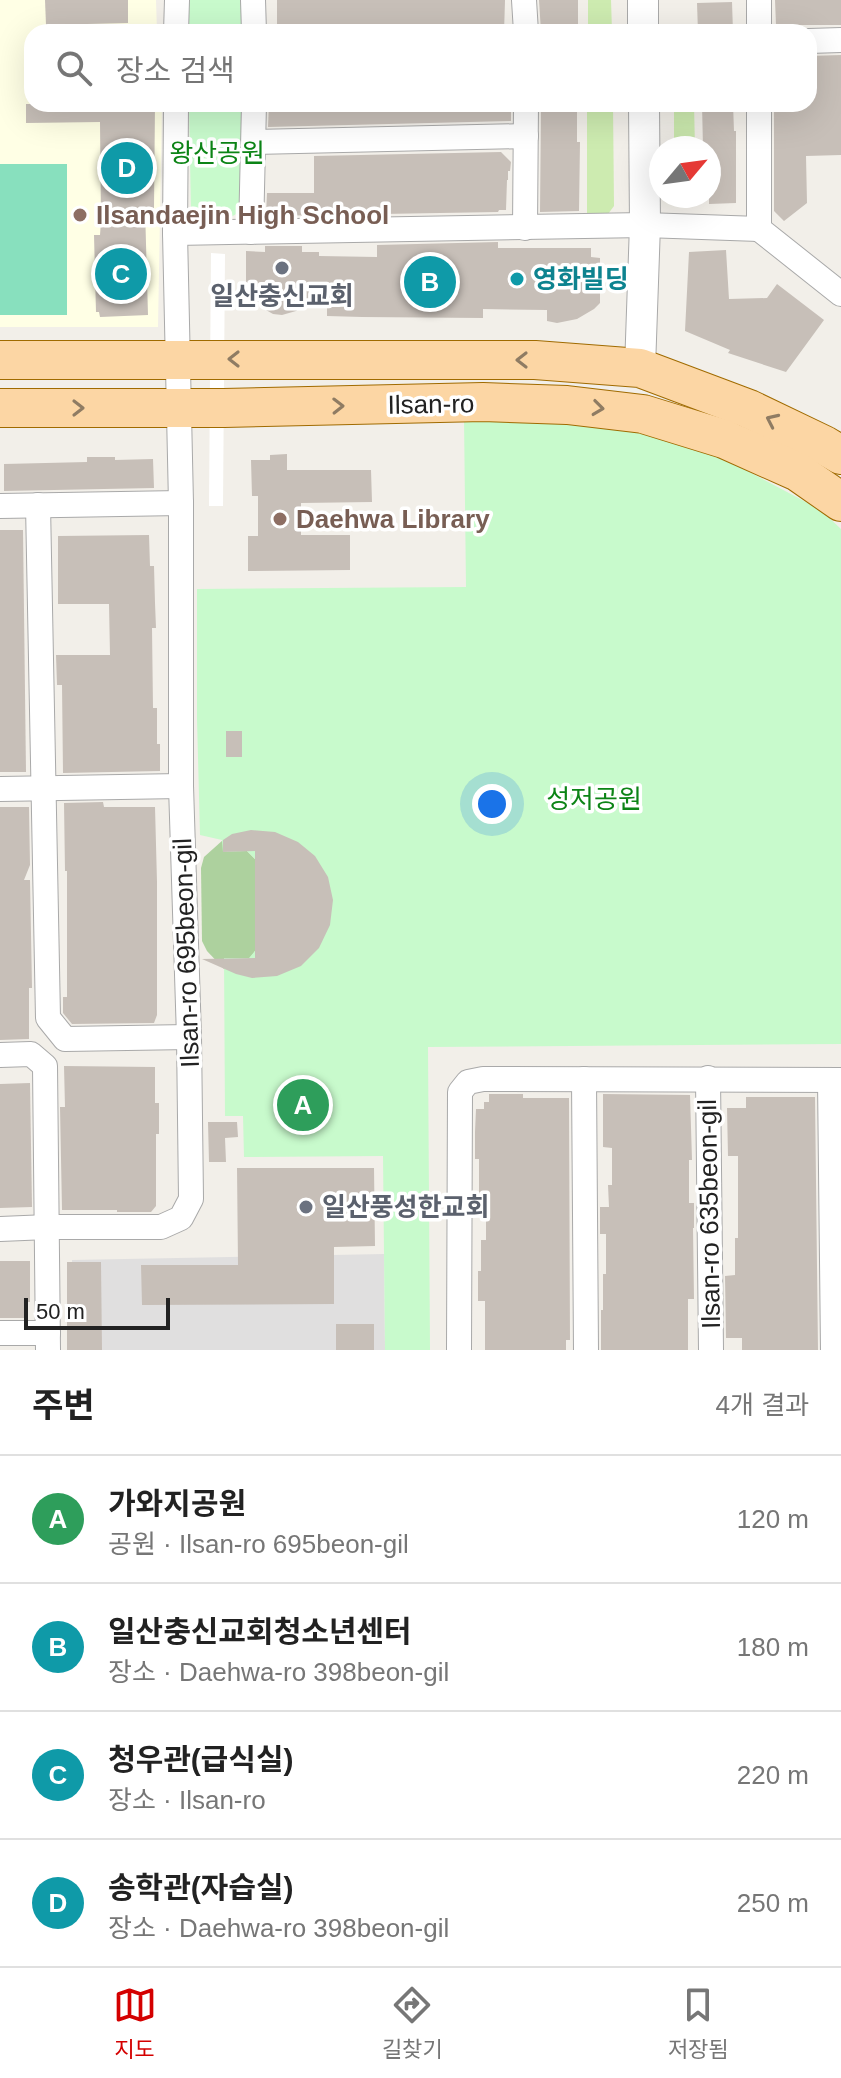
<!DOCTYPE html>
<html lang="ko">
<head>
<meta charset="utf-8">
<style>
  :root { --surface:#fff; --page:#f6f6f6; --text:#222; --muted:#767676; --line:#e0e0e0; --accent:#d40000 }
  body { margin:0; font-family:Helvetica,"Noto Sans KR",sans-serif; background:var(--page); color:var(--text) }
  .compass { position:absolute; left:649px; top:136px; width:72px; height:72px; border-radius:50%; background:var(--surface); box-shadow:0 8px 32px #0002; rotate:61deg }
  .scale { position:absolute; left:24px; bottom:20px; width:146px; box-sizing:border-box; padding-left:8px; border:4px solid #222; border-top:0; font-size:22px; line-height:28px; white-space:nowrap; color:#222; -webkit-text-stroke:6px #fff; paint-order:stroke }
  .you { position:absolute; left:492px; top:804px; width:28px; height:28px; margin:-20px; border:6px solid #fff; border-radius:50%; background:#1a73e8; box-shadow:0 0 0 12px #1a73e833 }
  .badge { display:grid; place-items:center; width:52px; height:52px; border-radius:50%; background:var(--accent); color:#fff; font-size:26px; font-weight:700 }
  .pin { position:absolute; translate:-50% -50%; border:4px solid #fff; box-shadow:0 2px 8px #0006 }
  .list { margin:0; padding:0; list-style:none }
  h2 { display:flex; justify-content:space-between; align-items:center; height:104px; margin:0; padding:0 32px; font-size:34px }
  h2 small { font-size:26px; font-weight:400; color:var(--muted) }
  .list li { display:grid; grid-template-columns:52px 1fr auto; gap:24px; align-items:center; box-sizing:border-box; height:128px; padding:0 32px; border-top:2px solid var(--line) }
  .list b { display:block; font-size:30px; white-space:nowrap }
  .list p { margin:0; font-size:26px; white-space:nowrap; color:var(--muted) }
  .list em { font-size:26px; font-style:normal; color:var(--muted) }
  .icon { flex:none; width:44px; height:44px; fill:none; stroke:currentColor; stroke-width:2; stroke-linecap:round; stroke-linejoin:round }
  .map { position:relative; flex:none; width:841px; height:1350px; overflow:hidden }
  .search { position:absolute; background:var(--surface); box-shadow:0 8px 32px #0002; left:24px; right:24px; top:24px; height:88px; display:flex; align-items:center; gap:20px; box-sizing:border-box; padding:0 28px; border-radius:24px; color:var(--muted); font-size:30px }
  .sheet { height:616px; background:var(--surface) }
  nav { display:flex; justify-content:space-around; align-items:center; box-sizing:border-box; height:112px; border-top:2px solid var(--line); background:var(--surface); font-size:22px; color:var(--muted) }
  nav a { display:grid; justify-items:center; gap:4px }
  nav .on { color:var(--accent) }
  .map>svg:first-child { display:block }
  .residential { fill:#e0dfdf }
  .education { fill:#ffffe5 }
  .grass { fill:#cdebb0 }
  .forest { fill:#add19e }
  .park { fill:#c8facc }
  .pitch { fill:#88e0be }
  .pier { fill:#fff }
  .building { fill:#c7bfb8 }
  .lines { fill:none; stroke-linecap:round; stroke-linejoin:round }
  .minor-casing { stroke:#a9a9a9; stroke-width:26 }
  .tertiary-casing { stroke:#a9a9a9; stroke-width:32 }
  .primary-casing { stroke:#a06b00; stroke-width:40 }
  .minor { stroke:#fff; stroke-width:24 }
  .tertiary { stroke:#fff; stroke-width:30 }
  .primary { stroke:#fcd6a4; stroke-width:38 }
  .oneway { stroke:#8f7c63 }
  .education-dot { fill:#8d6e63; stroke:#fff; stroke-width:3 }
  .worship-dot { fill:#6b7280; stroke:#fff; stroke-width:3 }
  .culture-dot { fill:#0f9aa8; stroke:#fff; stroke-width:3 }
  .labels { text-anchor:middle; dominant-baseline:central; stroke-width:7; stroke-linejoin:round; paint-order:stroke }
  .park-label { font-size:26px; fill:#0c8416; stroke:#fff }
  .education-label { font-size:26px; font-weight:bold; fill:#785e54; stroke:#fff; text-anchor:start }
  .culture-label { font-size:26px; font-weight:bold; fill:#0d838f; stroke:#fff; text-anchor:start }
  .worship-label { font-size:26px; font-weight:bold; fill:#5b616d; stroke:#fff }
  .street-label { font-size:26px; fill:#222; stroke:#fff }
</style>
</head>
<body>
<div class="map">
<svg width="841" height="1350" viewBox="0 0 841 1350">
  <rect width="100%" height="100%" fill="#f2efe9"/>
  <path class="residential" d="M384,1254L385,1350H73L72,1260Z"/>
  <path class="education" d="M0,0H156L157,32H32V104H162L158,327H0Z"/>
  <g class="grass">
    <path d="M588,0H611L612,32H588Z"/>
    <path d="M587,104H613L614,206L608,214H587Z"/>
    <path d="M674,104H694L695,148H674Z"/>
  </g>
  <path class="forest" d="M223,840L247,851L255,859V951L250,958L224,969L207,951L202,941L201,868L204,857Z"/>
  <g class="park">
    <path d="M187,0H242V32H188Z"/>
    <path d="M189,104H242L241,211L226,220L198,221L191,213Z"/>
    <path d="M464,419L564,422L641,432L721,457L821,510L841,529V1044L428,1047L430,1350H385L383,1156L244,1157L243,1116H225L224,958H249L255,951V859L247,851L223,852L222,840L200,835L197,719V589L466,587Z"/>
  </g>
  <rect class="pitch" x="0" y="164" width="67" height="151"/>
  <path class="pier" d="M211,253L225,254L223,506H209Z"/>
  <g class="building">
    <path d="M45,0H128V23L46,25Z"/>
    <path d="M277,0H505L504,32H277Z"/>
    <path d="M539,0H578V32H541Z"/>
    <path d="M775,0H841V25H776Z"/>
    <path d="M732,2L733,32H698L697,3Z"/>
    <path d="M841,55V155L806,156L807,203L784,221L774,211V104H809V56Z"/>
    <path d="M26,104H155L154,208H145L148,315L100,317L99,312H96L94,235H100L101,221L100,122L26,123Z"/>
    <path d="M269,104L511,105V121L268,127Z"/>
    <path d="M541,104H577V142H580L579,211L540,212Z"/>
    <path d="M702,104H733L734,131H736V203L709,204V148H703Z"/>
    <path d="M501,152L511,162L510,171H508V180H507L506,210H499L498,212L266,216L267,193H314V156Z"/>
    <path d="M498,242V248H591V257L600,258V303L594,309L577,319L557,323L547,321V310L483,309V318L362,317L327,316V306H302L296,311L282,315L273,314L259,306L252,297L246,285V251L265,252V246H302V252H319V256L377,257V245Z"/>
    <path d="M726,250L729,299L767,298L777,284L824,320L786,372L728,353L730,350L685,331L689,252Z"/>
    <path d="M287,454V470H371L372,502L301,503V535H350V570L248,571V536H258V496H252L251,460H270V455Z"/>
    <path d="M87,457H115V460L153,459L154,488L4,491V464L87,462Z"/>
    <path d="M0,530H23L26,772H0Z"/>
    <path d="M149,535L150,566H154L155,603L156,628H152L153,708H157V744H160V771L63,773L62,685H57L56,655H110L109,604H58V536Z"/>
    <rect x="226" y="731" width="16" height="26"/>
    <path d="M103,802L104,807H155L157,882V1015L154,1023L72,1024L63,1013V997H67V871H65L64,803Z"/>
    <path d="M0,807H29L30,865L24,880H30L32,988H29V1039L0,1040Z"/>
    <path d="M251,830L275,832L298,842L315,856L328,877L333,900L330,925L319,948L301,966L277,976L252,978L236,974L202,959L255,958V851L223,852V840L232,834Z"/>
    <path d="M64,1066L155,1067V1103H159V1134H156V1206L151,1212H117V1210H62L60,1107H65Z"/>
    <path d="M30,1083L32,1207L0,1208V1084Z"/>
    <path d="M489,1094H523V1098H569L570,1340H566V1350H485V1301H478V1271H481V1240H486V1198H479V1159H475V1132L476,1109H484V1102H489Z"/>
    <path d="M603,1094L690,1095L692,1160H689V1203H694V1228H693L694,1299H688V1350H601V1310H603V1274H606V1234H600V1207H609L608,1185H612V1148L603,1147Z"/>
    <path d="M746,1097H815L818,1350H742V1338H726L725,1276L735,1275V1238H738V1156H728L727,1108H746Z"/>
    <path d="M208,1122H237L238,1137L225,1138L226,1162H209Z"/>
    <path d="M237,1168H374L375,1246L334,1247V1304L142,1305L141,1265H238Z"/>
    <path d="M0,1261H30V1302H27L28,1318H0Z"/>
    <path d="M67,1262H101L102,1350H67Z"/>
    <rect x="336" y="1324" width="38" height="26"/>
  </g>
  <g class="lines">
    <g class="minor-casing">
      <g id="minor">
        <path d="M253,0L254,32"/>
        <path d="M524,0L526,32"/>
        <path d="M759,0V32"/>
        <path d="M176,32L177,0"/>
        <path d="M809,41L841,40"/>
        <path d="M759,104V229L841,294"/>
        <path d="M254,142L526,136"/>
        <path d="M525,228L526,104"/>
        <path d="M251,232L254,104"/>
        <path d="M175,233L645,225L759,229"/>
        <path d="M38,505L48,1018L65,1039L189,1037"/>
        <path d="M0,506L181,503"/>
        <path d="M0,789L181,786"/>
        <path d="M0,1055L31,1054L45,1066L48,1350"/>
        <path d="M708,1078L711,1350"/>
        <path d="M584,1079L586,1350"/>
        <path d="M830,1080L833,1350"/>
        <path d="M0,1229L48,1227H161L181,1218L191,1199L189,1037L181,786V503L175,233L176,104"/>
        <path d="M0,1333H48"/>
        <path d="M459,1350L460,1092L468,1082L483,1079L841,1080"/>
      </g>
    </g>
    <g class="tertiary-casing">
      <g id="tertiary">
        <path d="M643,0V32"/>
        <path d="M640,368L645,225L644,104"/>
      </g>
    </g>
    <g class="primary-casing">
      <g id="primary">
        <path d="M0,360H535L640,368L749,409L824,445L841,455"/>
        <path d="M0,408H224L483,402L567,405L643,414L724,439L798,472L841,502"/>
      </g>
    </g>
    <use href="#minor" class="minor"/>
    <use href="#tertiary" class="tertiary"/>
    <use href="#primary" class="primary"/>
  </g>
  <defs><path id="oneway-chevron" d="M-2-3.5L2.5 0L-2 3.5" fill="none" stroke-width="1.6" stroke-linecap="round" stroke-linejoin="round" transform="scale(2)"/></defs>
  <g class="oneway">
    <use href="#oneway-chevron" transform="translate(234 359) rotate(-180)"/>
    <use href="#oneway-chevron" transform="translate(522 360) rotate(-180)"/>
    <use href="#oneway-chevron" transform="translate(338 406) rotate(-1)"/>
    <use href="#oneway-chevron" transform="translate(78 408)"/>
    <use href="#oneway-chevron" transform="translate(598 408) rotate(7)"/>
    <use href="#oneway-chevron" transform="translate(772 420) rotate(-155)"/>
  </g>
  <g class="education-dot">
    <circle cx="80" cy="215" r="8"/>
    <circle cx="280" cy="519" r="8"/>
  </g>
  <g class="worship-dot">
    <circle cx="282" cy="268" r="8"/>
    <circle cx="306" cy="1207" r="8"/>
  </g>
  <circle class="culture-dot" cx="517" cy="279" r="8"/>
  <g class="labels">
    <g class="park-label">
      <text x="217" y="153">왕산공원</text>
      <text x="594" y="799">성저공원</text>
    </g>
    <g class="education-label">
      <text x="96" y="215">Ilsandaejin High School</text>
      <text x="296" y="519">Daehwa Library</text>
    </g>
    <g class="culture-label">
      <text x="533" y="279">영화빌딩</text>
    </g>
    <g class="worship-label">
      <text x="282" y="296">일산충신교회</text>
      <text x="322" y="1207" text-anchor="start">일산풍성한교회</text>
    </g>
    <g class="street-label">
      <text transform="translate(431 404) rotate(-1)">Ilsan-ro</text>
      <text transform="translate(186 953) rotate(-92)">Ilsan-ro 695beon-gil</text>
      <text transform="translate(709 1214) rotate(-91)">Ilsan-ro 635beon-gil</text>
    </g>
  </g>
</svg>
<svg class="compass" viewBox="-18 -18 36 36"><path d="M0-13l5 13h-10z" fill="#e53935"/><path d="M0 13l5-13h-10z" fill="#767676"/></svg>
<div class="scale">50 m</div>
<div class="you"></div>
<div class="pin badge" style="left:303px;top:1105px;background:#2e9e5b">A</div>
<div class="pin badge" style="left:430px;top:282px;background:#0f9aa8">B</div>
<div class="pin badge" style="left:121px;top:274px;background:#0f9aa8">C</div>
<div class="pin badge" style="left:127px;top:168px;background:#0f9aa8">D</div>
<div class="search"><svg class="icon" aria-label="search" viewBox="0 0 24 24"><circle cx="10" cy="10" r="6"/><path d="M15 15l6 6"/></svg>장소 검색</div>
</div>
<section class="sheet">
<h2>주변<small>4개 결과</small></h2>
<ul class="list">
<li><span class="badge" style="background:#2e9e5b">A</span><div><b>가와지공원</b><p>공원 · Ilsan-ro 695beon-gil</p></div><em>120 m</em></li>
<li><span class="badge" style="background:#0f9aa8">B</span><div><b>일산충신교회청소년센터</b><p>장소 · Daehwa-ro 398beon-gil</p></div><em>180 m</em></li>
<li><span class="badge" style="background:#0f9aa8">C</span><div><b>청우관(급식실)</b><p>장소 · Ilsan-ro</p></div><em>220 m</em></li>
<li><span class="badge" style="background:#0f9aa8">D</span><div><b>송학관(자습실)</b><p>장소 · Daehwa-ro 398beon-gil</p></div><em>250 m</em></li>
</ul>
</section>
<nav>
<a class="on"><svg class="icon" aria-label="map" viewBox="0 0 24 24"><path d="M3 6l6-2 6 2 6-2v14l-6 2-6-2-6 2zM9 4v14M15 6v14"/></svg>지도</a>
<a><svg class="icon" aria-label="directions" viewBox="0 0 24 24"><path d="M12 3l9 9-9 9-9-9zM9 14v-3h6M13 9l2 2-2 2"/></svg>길찾기</a>
<a><svg class="icon" aria-label="saved" viewBox="0 0 24 24"><path d="M7 4h10v16l-5-4-5 4z"/></svg>저장됨</a>
</nav>
</body>
</html>
